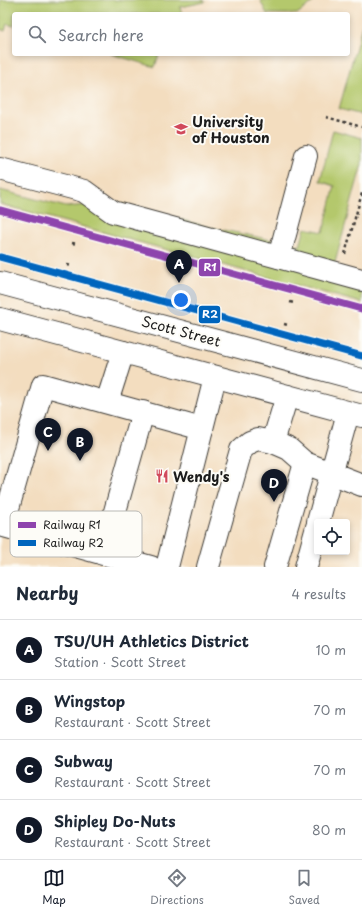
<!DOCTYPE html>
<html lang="en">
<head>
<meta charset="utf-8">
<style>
  :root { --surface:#fff; --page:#f2f2f3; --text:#1f2937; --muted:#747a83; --line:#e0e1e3; --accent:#111827 }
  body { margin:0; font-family:"Playpen Sans",sans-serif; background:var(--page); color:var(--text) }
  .controls { position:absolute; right:12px; bottom:12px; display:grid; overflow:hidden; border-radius:4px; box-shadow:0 2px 6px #0003 }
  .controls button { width:36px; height:36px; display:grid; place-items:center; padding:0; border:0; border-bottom:1px solid var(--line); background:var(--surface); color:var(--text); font:20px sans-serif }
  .you { position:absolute; left:181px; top:300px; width:14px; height:14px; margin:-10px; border:3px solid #fff; border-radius:50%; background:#1a73e8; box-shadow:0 0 0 6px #1a73e833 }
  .badge { display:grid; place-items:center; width:26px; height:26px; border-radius:50%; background:var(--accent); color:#fff; font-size:13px; font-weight:700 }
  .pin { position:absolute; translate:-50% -33px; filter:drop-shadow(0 1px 2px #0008) }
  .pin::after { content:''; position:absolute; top:21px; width:14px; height:12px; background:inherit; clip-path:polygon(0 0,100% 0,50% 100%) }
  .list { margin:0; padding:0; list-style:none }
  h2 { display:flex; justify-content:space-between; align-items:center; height:52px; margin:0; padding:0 16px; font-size:17px }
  h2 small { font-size:13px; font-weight:400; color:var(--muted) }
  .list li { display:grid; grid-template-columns:26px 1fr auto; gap:12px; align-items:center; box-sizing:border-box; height:60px; padding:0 16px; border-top:1px solid var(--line) }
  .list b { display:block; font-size:15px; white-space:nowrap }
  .list p { margin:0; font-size:13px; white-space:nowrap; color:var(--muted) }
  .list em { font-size:13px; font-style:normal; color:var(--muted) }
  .icon { flex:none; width:22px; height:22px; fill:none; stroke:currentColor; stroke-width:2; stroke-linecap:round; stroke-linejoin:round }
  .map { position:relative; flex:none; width:362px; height:567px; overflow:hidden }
  .search { position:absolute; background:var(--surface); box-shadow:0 2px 6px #0003; left:12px; right:12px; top:12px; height:44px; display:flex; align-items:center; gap:10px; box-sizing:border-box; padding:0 14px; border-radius:4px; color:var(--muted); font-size:15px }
  .sheet { height:292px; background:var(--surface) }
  nav { display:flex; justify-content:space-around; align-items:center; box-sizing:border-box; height:56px; border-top:1px solid var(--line); background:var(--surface); font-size:11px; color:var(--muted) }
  nav a { display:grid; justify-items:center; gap:2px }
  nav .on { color:var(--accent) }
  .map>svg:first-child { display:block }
  .green { fill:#b4c86c; stroke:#687244 }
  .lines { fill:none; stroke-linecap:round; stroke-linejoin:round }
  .minor-casing { stroke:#3c3934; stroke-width:24 }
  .major-casing { stroke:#3c3934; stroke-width:24 }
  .path { stroke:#3c3934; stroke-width:2.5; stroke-dasharray:3 3; stroke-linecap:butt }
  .minor { stroke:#fff; stroke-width:22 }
  .major { stroke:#fff; stroke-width:22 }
  .rail-1-casing { stroke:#fdfcf7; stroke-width:10 }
  .rail-2-casing { stroke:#fdfcf7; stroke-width:10 }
  .rail-1 { stroke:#8e44ad; stroke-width:7 }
  .rail-2 { stroke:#0065bd; stroke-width:7 }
  .labels { text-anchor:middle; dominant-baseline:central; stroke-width:4; stroke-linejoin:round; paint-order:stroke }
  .poi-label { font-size:14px; font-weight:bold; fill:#1c1c1c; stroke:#fdfcf7; text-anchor:start }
  .street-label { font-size:14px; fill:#1c1c1c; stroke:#fdfcf7 }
  .key { fill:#fdfcf7; stroke:#bab9b5; stroke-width:1 }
  .key-label { font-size:11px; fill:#1c1c1c }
  .line-badge { stroke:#fdfcf7; stroke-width:1.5 }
  .badge-label { font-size:11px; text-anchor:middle; font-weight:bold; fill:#fff }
</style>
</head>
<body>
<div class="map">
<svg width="362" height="567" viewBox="0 0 362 567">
  <rect width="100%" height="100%" fill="#fdfcf7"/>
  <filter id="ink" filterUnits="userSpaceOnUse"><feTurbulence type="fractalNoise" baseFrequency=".025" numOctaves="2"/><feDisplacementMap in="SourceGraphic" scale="8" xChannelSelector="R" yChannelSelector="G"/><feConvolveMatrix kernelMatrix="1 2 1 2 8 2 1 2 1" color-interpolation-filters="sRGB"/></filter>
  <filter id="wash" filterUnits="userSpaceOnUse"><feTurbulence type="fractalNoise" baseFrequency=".012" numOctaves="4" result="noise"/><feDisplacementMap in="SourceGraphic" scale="16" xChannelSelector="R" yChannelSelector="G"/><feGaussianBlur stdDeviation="0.9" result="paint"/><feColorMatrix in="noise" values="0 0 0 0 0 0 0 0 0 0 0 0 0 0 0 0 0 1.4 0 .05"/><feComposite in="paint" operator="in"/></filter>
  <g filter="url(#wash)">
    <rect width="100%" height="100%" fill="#f3ddbf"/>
    <g class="green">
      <path d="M0,0H204L205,2L180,7L182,14H14V26L7,24L5,31L0,29Z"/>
      <path d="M260,0H316L297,14H267Z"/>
      <path d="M362,25V115L339,109Z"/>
      <path d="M111,54H159L155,67Z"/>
      <path d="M333,130L362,138V164L331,277L362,287V303L0,204V190L66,207L116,202L209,227L300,246L305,228L323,232L335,186L320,181Z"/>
    </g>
  </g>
  <g filter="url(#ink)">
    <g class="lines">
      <g class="minor-casing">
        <g id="minor">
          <path d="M0,169L84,191L113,212L362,280"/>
          <path d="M279,257L306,156"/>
          <path d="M107,402L123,352"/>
          <path d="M273,442L287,396"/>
          <path d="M318,522L348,413"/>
          <path d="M0,525L151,567"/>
          <path d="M3,526L43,385L202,429"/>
          <path d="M103,554L143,412"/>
          <path d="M167,567L215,377"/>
          <path d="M208,567L241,450L250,442L258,439L273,442L289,449L305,463L362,485"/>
          <path d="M275,567L305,463"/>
          <path d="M306,567L317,527"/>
        </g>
      </g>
      <g class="major-casing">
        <g id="major">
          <path d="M0,283L362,380"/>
          <path d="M0,319L362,416"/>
        </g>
      </g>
      <g class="path">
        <path d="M326,117L362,127"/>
        <path d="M72,243L77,244"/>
        <path d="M345,254L362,193"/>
        <path d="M67,265L72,266"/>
        <path d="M290,302L294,303"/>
        <path d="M284,324L288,325"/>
      </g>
      <use href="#minor" class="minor"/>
      <use href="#major" class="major"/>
      <g class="rail-1-casing">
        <path id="rail-1" d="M0,210L362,309"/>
      </g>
      <g class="rail-2-casing">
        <path id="rail-2" d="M0,257L362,356"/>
      </g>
      <use href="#rail-1" class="rail-1"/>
      <use href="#rail-2" class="rail-2"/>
    </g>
  </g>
  <defs>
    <g id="university-bare" transform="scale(1.08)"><path d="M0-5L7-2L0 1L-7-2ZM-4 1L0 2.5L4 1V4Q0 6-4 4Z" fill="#d1495b" stroke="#fdfcf7" stroke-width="2.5" paint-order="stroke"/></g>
    <g id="restaurant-bare" transform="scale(1.08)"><path d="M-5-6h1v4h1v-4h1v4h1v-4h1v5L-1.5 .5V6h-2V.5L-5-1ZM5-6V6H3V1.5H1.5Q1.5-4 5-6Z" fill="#d1495b" stroke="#fdfcf7" stroke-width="2.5" paint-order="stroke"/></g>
  </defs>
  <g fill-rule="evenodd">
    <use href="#university-bare" x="181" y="129"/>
    <use href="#restaurant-bare" x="162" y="476"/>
  </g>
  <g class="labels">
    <g class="poi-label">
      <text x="192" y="121">University<tspan x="192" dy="16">of Houston</tspan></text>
      <text x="173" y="476">Wendy's</text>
    </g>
    <g class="street-label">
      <text transform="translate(181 331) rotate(15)">Scott Street</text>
    </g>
  </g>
  <rect x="10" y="511" width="132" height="46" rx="6" class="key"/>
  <rect x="18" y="522" width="18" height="6" fill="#8e44ad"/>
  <rect x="18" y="540" width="18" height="6" fill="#0065bd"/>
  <g class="key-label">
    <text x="43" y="529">Railway R1</text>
    <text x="43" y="547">Railway R2</text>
  </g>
  <g class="line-badge">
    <rect x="198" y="258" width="23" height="19" rx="4" fill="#8e44ad"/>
    <rect x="198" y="305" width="23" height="19" rx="4" fill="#0065bd"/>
  </g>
  <g class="badge-label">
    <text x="210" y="271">R1</text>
    <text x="210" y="318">R2</text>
  </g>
</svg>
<div class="controls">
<button><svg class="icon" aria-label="locate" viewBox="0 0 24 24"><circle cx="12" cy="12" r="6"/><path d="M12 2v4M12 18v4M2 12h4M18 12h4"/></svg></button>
</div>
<div class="you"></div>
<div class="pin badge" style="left:179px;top:283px">A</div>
<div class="pin badge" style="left:80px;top:461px">B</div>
<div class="pin badge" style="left:48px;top:451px">C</div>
<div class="pin badge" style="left:274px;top:502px">D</div>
<div class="search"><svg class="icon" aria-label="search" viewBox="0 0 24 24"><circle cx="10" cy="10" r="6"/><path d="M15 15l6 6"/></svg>Search here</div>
</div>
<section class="sheet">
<h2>Nearby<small>4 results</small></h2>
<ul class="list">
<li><span class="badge">A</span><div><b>TSU/UH Athletics District</b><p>Station · Scott Street</p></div><em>10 m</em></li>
<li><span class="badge">B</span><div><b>Wingstop</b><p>Restaurant · Scott Street</p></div><em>70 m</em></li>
<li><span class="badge">C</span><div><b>Subway</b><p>Restaurant · Scott Street</p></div><em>70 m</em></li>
<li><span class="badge">D</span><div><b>Shipley Do-Nuts</b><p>Restaurant · Scott Street</p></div><em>80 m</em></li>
</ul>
</section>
<nav>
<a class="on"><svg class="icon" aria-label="map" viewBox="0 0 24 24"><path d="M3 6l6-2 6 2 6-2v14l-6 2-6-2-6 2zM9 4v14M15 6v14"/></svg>Map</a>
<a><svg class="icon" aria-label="directions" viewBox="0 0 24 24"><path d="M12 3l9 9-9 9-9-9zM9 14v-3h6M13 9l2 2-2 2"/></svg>Directions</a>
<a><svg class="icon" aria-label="saved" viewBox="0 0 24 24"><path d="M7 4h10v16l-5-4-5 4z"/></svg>Saved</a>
</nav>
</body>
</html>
